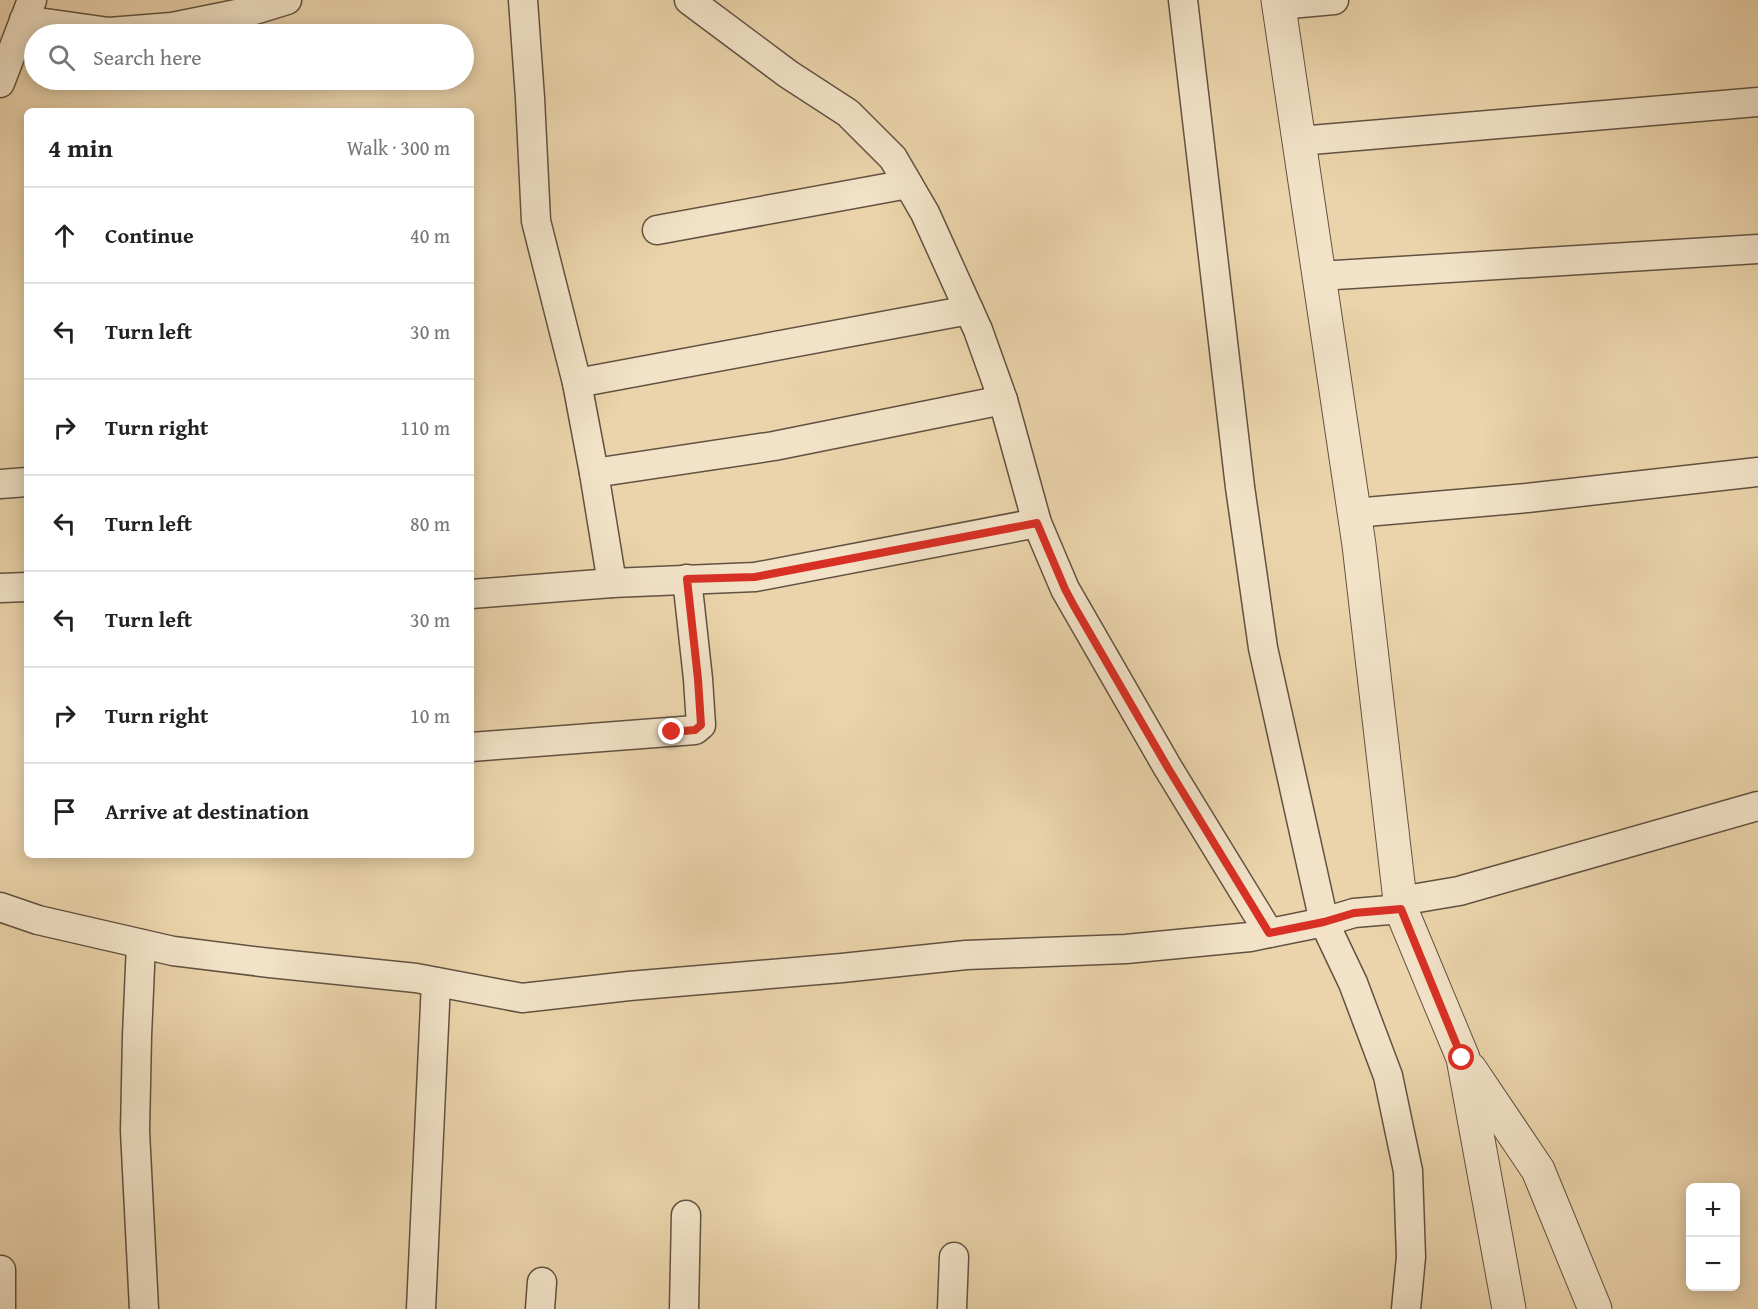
<!DOCTYPE html>
<html lang="en">
<head>
<meta charset="utf-8">
<style>
  :root { --surface:#fff; --page:#f6f6f6; --text:#222; --muted:#767676; --line:#e0e0e0 }
  body { margin:0; font-family:"Gentium Book Plus",serif; background:var(--page); color:var(--text) }
  .controls { position:absolute; right:18px; bottom:18px; display:grid; overflow:hidden; border-radius:9px; box-shadow:0 3px 15px #0003 }
  .controls button { width:54px; height:54px; display:grid; place-items:center; padding:0; border:0; border-bottom:2px solid var(--line); background:var(--surface); color:var(--text); font:30px sans-serif }
  .stop { position:absolute; width:18px; height:18px; margin:-14px; border:4px solid #d93025; border-radius:50%; background:#fff }
  .stop.end { background:#d93025; border-color:#fff; box-shadow:0 2px 6px #0008 }
  .list { margin:0; padding:0; list-style:none }
  h2 { display:flex; justify-content:space-between; align-items:center; height:78px; margin:0; padding:0 24px; font-size:26px }
  h2 small { font-size:20px; font-weight:400; color:var(--muted) }
  .list li { display:grid; grid-template-columns:39px 1fr auto; gap:18px; align-items:center; box-sizing:border-box; height:96px; padding:0 24px; border-top:2px solid var(--line) }
  .list b { display:block; font-size:22px; white-space:nowrap }
  .list em { font-size:20px; font-style:normal; color:var(--muted) }
  .icon { flex:none; width:33px; height:33px; fill:none; stroke:currentColor; stroke-width:2; stroke-linecap:round; stroke-linejoin:round }
  .map { position:relative; flex:none; width:1758px; height:1309px; overflow:hidden }
  .search { position:absolute; background:var(--surface); box-shadow:0 3px 15px #0003; left:24px; top:24px; width:450px; height:66px; display:flex; align-items:center; gap:15px; box-sizing:border-box; padding:0 21px; border-radius:33px; color:var(--muted); font-size:22px }
  .panel { position:absolute; background:var(--surface); box-shadow:0 3px 15px #0003; left:24px; top:108px; width:450px; height:750px; border-radius:9px }
  .map>svg:first-child { display:block }
  .lines { fill:none; stroke-linecap:round; stroke-linejoin:round }
  .minor-casing { stroke:#625241; stroke-width:31 }
  .tertiary-casing { stroke:#625241; stroke-width:35 }
  .minor { stroke:#f2e3c8; stroke-width:28 }
  .tertiary { stroke:#f2e3c8; stroke-width:33 }
  .route { stroke:#d93025; stroke-width:8 }
</style>
</head>
<body>
<div class="map">
<svg width="1758" height="1309" viewBox="0 0 1758 1309">
  <rect width="100%" height="100%" fill="#ebd4ab"/>
  <filter id="stains"><feTurbulence type="fractalNoise" baseFrequency=".00333" numOctaves="4"/><feColorMatrix values="0 0 0 0 .2 0 0 0 0 .09 0 0 0 0 .02 0 0 0 .5 -.17"/></filter>
  <radialGradient id="worn" r=".72"><stop offset=".6" stop-color="#630" stop-opacity="0"/><stop offset="1" stop-color="#630" stop-opacity=".3"/></radialGradient>
  <g class="lines">
    <g class="minor-casing">
      <g id="minor">
        <path d="M523,0L530,98L536,221L577,383L594,473L612,583"/>
        <path d="M689,0L788,74L848,113L893,158L925,213L978,330L1003,400L1037,523L1065,589L1168,768L1269,933"/>
        <path d="M1183,0L1240,487L1263,648L1324,922L1353,983L1388,1076L1408,1171L1411,1257L1406,1309"/>
        <path d="M1279,5L1334,0"/>
        <path d="M24,20L109,32L172,27L251,11L287,0"/>
        <path d="M0,83L32,0"/>
        <path d="M1299,141L1758,102"/>
        <path d="M657,230L908,184"/>
        <path d="M1319,276L1758,249"/>
        <path d="M577,383L969,310"/>
        <path d="M594,473L774,446L1003,400"/>
        <path d="M0,484L27,482"/>
        <path d="M1354,513L1527,498L1758,472"/>
        <path d="M0,588L27,587"/>
        <path d="M471,594L612,583L755,577L1037,523"/>
        <path d="M471,747L695,730L701,725L698,679L687,579"/>
        <path d="M1400,901L1459,891L1758,806"/>
        <path d="M0,907L38,920L173,951L270,963L416,978L522,998L629,986L842,968L966,955L1126,949L1250,937L1324,922L1354,913L1401,909"/>
        <path d="M141,944L137,1036L135,1131L144,1309"/>
        <path d="M1,1309V1270"/>
        <path d="M421,1309L436,982"/>
        <path d="M540,1309L542,1282"/>
        <path d="M684,1309L686,1215"/>
        <path d="M952,1309L954,1257"/>
      </g>
    </g>
    <g class="tertiary-casing">
      <g id="tertiary">
        <path d="M1278,0L1359,545L1401,909L1463,1058L1509,1309"/>
        <path d="M1470,1069L1538,1170L1595,1309"/>
      </g>
    </g>
    <use href="#minor" class="minor"/>
    <use href="#tertiary" class="tertiary"/>
  </g>
  <g class="lines">
    <path class="route" d="M672,732L695,730L701,725L698,679L687,579L755,577L1037,523L1065,589L1074,606L1168,768L1269,933L1324,922L1354,913L1401,909L1462,1058"/>
  </g>
  <rect width="100%" height="100%" filter="url(#stains)"/>
  <rect width="100%" height="100%" fill="url(#worn)"/>
</svg>
<div class="controls">
<button>+</button>
<button>−</button>
</div>
<div class="stop" style="left:1462px;top:1058px"></div>
<div class="stop end" style="left:672px;top:732px"></div>
<div class="search"><svg class="icon" aria-label="search" viewBox="0 0 24 24"><circle cx="10" cy="10" r="6"/><path d="M15 15l6 6"/></svg>Search here</div>
<section class="panel">
<h2>4 min<small>Walk · 300 m</small></h2>
<ul class="list">
<li><svg class="icon" aria-label="ahead" viewBox="0 0 24 24"><path d="M12 20V5M6 11l6-6 6 6"/></svg><div><b>Continue</b></div><em>40 m</em></li>
<li><svg class="icon" aria-label="left" viewBox="0 0 24 24"><path d="M17 20v-9H6M10 6l-5 5 5 5"/></svg><div><b>Turn left</b></div><em>30 m</em></li>
<li><svg class="icon" aria-label="right" viewBox="0 0 24 24"><path d="M7 20v-9h11M14 6l5 5-5 5"/></svg><div><b>Turn right</b></div><em>110 m</em></li>
<li><svg class="icon" aria-label="left" viewBox="0 0 24 24"><path d="M17 20v-9H6M10 6l-5 5 5 5"/></svg><div><b>Turn left</b></div><em>80 m</em></li>
<li><svg class="icon" aria-label="left" viewBox="0 0 24 24"><path d="M17 20v-9H6M10 6l-5 5 5 5"/></svg><div><b>Turn left</b></div><em>30 m</em></li>
<li><svg class="icon" aria-label="right" viewBox="0 0 24 24"><path d="M7 20v-9h11M14 6l5 5-5 5"/></svg><div><b>Turn right</b></div><em>10 m</em></li>
<li><svg class="icon" aria-label="arrive" viewBox="0 0 24 24"><path d="M6 21V4h12l-3 4 3 4H6"/></svg><div><b>Arrive at destination</b></div></li>
</ul>
</section>
</div>
</body>
</html>
